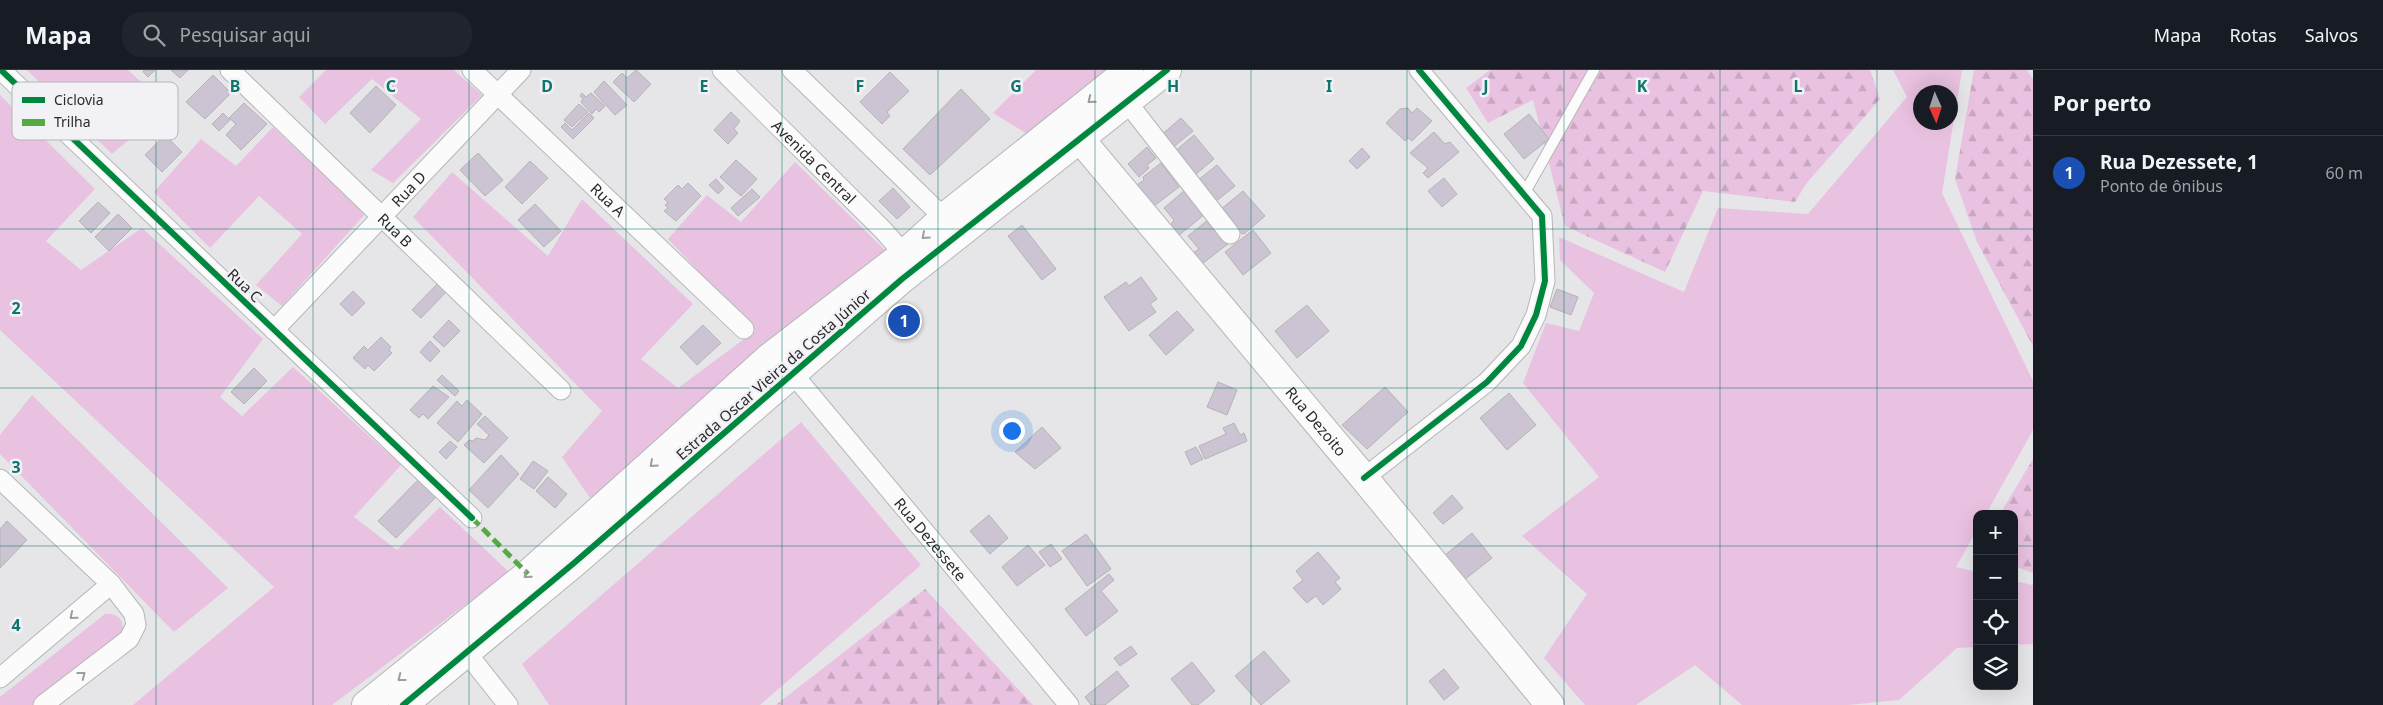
<!DOCTYPE html>
<html lang="pt">
<head>
<meta charset="utf-8">
<style>
  :root { --surface:#171b24; --page:#20242c; --text:#f1f3f6; --muted:#9ea1a6; --line:#363941; --accent:#6c6c6e }
  body { margin:0; font-family:"Noto Sans",sans-serif; background:var(--page); color:var(--text) }
  .controls { position:absolute; right:15px; bottom:15px; display:grid; overflow:hidden; border-radius:10px; box-shadow:0 5px 20px #0002 }
  .controls button { width:45px; height:45px; display:grid; place-items:center; padding:0; border:0; border-bottom:1px solid var(--line); background:var(--surface); color:var(--text); font:25px sans-serif }
  .compass { position:absolute; left:1913px; top:15px; width:45px; height:45px; border-radius:50%; background:var(--surface); box-shadow:0 5px 20px #0002; rotate:177deg }
  .you { position:absolute; left:1011px; top:360px; width:18px; height:18px; margin:-12px; border:4px solid #fff; border-radius:50%; background:#1a73e8; box-shadow:0 0 0 8px #1a73e833 }
  .badge { display:grid; place-items:center; width:32px; height:32px; border-radius:50%; background:var(--accent); color:#fff; font-size:16px; font-weight:700 }
  .pin { position:absolute; translate:-50% -50%; border:2px solid #fff; box-shadow:0 1px 5px #0006 }
  .list { margin:0; padding:0; list-style:none }
  h2 { display:flex; justify-content:space-between; align-items:center; height:65px; margin:0; padding:0 20px; font-size:21px }
  h2 small { font-size:16px; font-weight:400; color:var(--muted) }
  .list li { display:grid; grid-template-columns:32px 1fr auto; gap:15px; align-items:center; box-sizing:border-box; height:75px; padding:0 20px; border-top:1px solid var(--line) }
  .list b { display:block; font-size:19px; white-space:nowrap }
  .list p { margin:0; font-size:16px; white-space:nowrap; color:var(--muted) }
  .list em { font-size:16px; font-style:normal; color:var(--muted) }
  .icon { flex:none; width:28px; height:28px; fill:none; stroke:currentColor; stroke-width:2; stroke-linecap:round; stroke-linejoin:round }
  .map { position:relative; flex:none; width:2033px; height:635px; overflow:hidden }
  header { display:flex; align-items:center; gap:30px; box-sizing:border-box; height:70px; padding:0 25px; background:var(--surface); border-bottom:1px solid var(--line) }
  header strong { font-size:24px }
  nav { display:flex; gap:28px; margin-inline-start:auto; font-size:18px }
  .search { width:350px; height:45px; background:var(--page); display:flex; align-items:center; gap:12px; box-sizing:border-box; padding:0 18px; border-radius:20px; color:var(--muted); font-size:19px }
  main { display:flex }
  aside { flex:1; background:var(--surface) }
  .map>svg:first-child { display:block }
  .green { fill:#e9c2e1; fill-rule:evenodd }
  .forest { fill:url(#forest-firs) }
  .building { fill:#cdc4d3; stroke:#b4b3b5 }
  .lines { fill:none; stroke-linecap:round; stroke-linejoin:round }
  .service-casing { stroke:#b6b6b8; stroke-width:12 }
  .minor-casing { stroke:#b6b6b8; stroke-width:21 }
  .secondary-casing { stroke:#b6b6b8; stroke-width:30 }
  .primary-casing { stroke:#b6b6b8; stroke-width:30 }
  .service { stroke:#fbfbfc; stroke-width:10 }
  .minor { stroke:#fbfbfc; stroke-width:19 }
  .secondary { stroke:#fbfbfc; stroke-width:28 }
  .primary { stroke:#fbfbfc; stroke-width:28 }
  .quiet { stroke:#54ab44; stroke-width:5; stroke-dasharray:10 5; stroke-linecap:butt }
  .cycleway-casing { stroke:#f2f2f6; stroke-width:9 }
  .cycleway { stroke:#00873e; stroke-width:6 }
  .oneway { stroke:#9d9d9f }
  .grid { fill:none; stroke:#0f766e; stroke-width:1; stroke-opacity:0.55 }
  .labels { text-anchor:middle; dominant-baseline:central; stroke-width:5; stroke-linejoin:round; paint-order:stroke }
  .street-label { font-size:15px; fill:#2b2b2d; stroke:#f2f2f6 }
  .key { fill:#f2f2f6; stroke:#b6b6ba; stroke-width:1 }
  .key-label { font-size:14px; fill:#2b2b2d }
  .grid-label { font-size:16px; text-anchor:middle; font-weight:bold; fill:#0f766e; stroke:#f2f2f6; stroke-width:5; stroke-linejoin:round; paint-order:stroke }
</style>
</head>
<body>
<header>
<strong>Mapa</strong>
<div class="search"><svg class="icon" aria-label="search" viewBox="0 0 24 24"><circle cx="10" cy="10" r="6"/><path d="M15 15l6 6"/></svg>Pesquisar aqui</div>
<nav><a>Mapa</a><a>Rotas</a><a>Salvos</a></nav>
</header>
<main>
<div class="map">
<svg width="2033" height="635" viewBox="0 0 2033 635">
  <defs>
    <pattern id="forest-firs" width="22" height="20" patternUnits="userSpaceOnUse" patternTransform="scale(1.25)"><rect width="22" height="20" fill="#e9c2e1"/><path d="M5 1l3.5 6h-7zM16 11l3.5 6h-7z" fill="#c8a7c1"/></pattern>
  </defs>
  <rect width="100%" height="100%" fill="#e6e6e8"/>
  <g class="green">
    <path d="M27,0H128L168,37L112,84Z"/>
    <path d="M326,0H454L482,25L393,113L371,100L421,49L372,9L325,54L299,27Z"/>
    <path d="M1036,0H1112L1031,66L993,43Z"/>
    <path d="M1893,0H1962L1942,123L2033,311V360L1986,444H1977V460L1956,497L1977,502V577L1957,578L1899,630L1848,635H1742L1695,595L1636,635H1585L1544,588L1587,524L1522,466L1599,407L1523,313L1546,253L1579,261L1594,223L1560,190L1559,167L1684,222L1718,138L1808,144L1907,27ZM1920,22H1950V52H1920Z"/>
    <path d="M0,25L95,119L46,171L81,200L142,158L263,269L220,327L242,346L293,297L401,395L354,447L397,480L440,437L509,502L332,635H133L274,517L0,260Z"/>
    <path d="M273,57L366,143L282,236L256,215L302,164L259,126L210,178L154,122L201,69L236,96Z"/>
    <path d="M795,92L888,183L594,434L562,387L602,341L413,147L452,102L548,186L582,129L693,234L641,289L678,318L755,261L668,169L707,125L741,152Z"/>
    <path d="M32,325L228,518L174,562L0,384V365Z"/>
    <path d="M801,352L921,495L760,635H549L522,594Z"/>
    <path d="M2014,511L2033,515V574L2014,575Z"/>
    <path d="M105,544C119,542 126,553 121,565L36,635H0V627Z"/>
  </g>
  <g class="forest">
    <path d="M1490,0H1870L1880,29L1806,114L1795,132L1703,121L1665,202L1565,156L1533,30L1488,53L1466,18Z"/>
    <path d="M1974,0H2027L2033,9V276L1977,172L1955,109Z"/>
    <path d="M2033,389V503L2014,496V444H2000Z"/>
    <path d="M925,519L1033,635H776L777,634Z"/>
  </g>
  <g class="building">
    <path d="M144,0H155L148,7L143,2Z"/>
    <path d="M171,0H188L180,8Z"/>
    <path d="M636,0L651,14L634,32L613,12L622,3L627,8Z"/>
    <path d="M890,2L909,21L887,42L890,46L882,54L860,32Z"/>
    <path d="M213,5L231,23L205,49L186,32Z"/>
    <path d="M604,11L627,35L615,45L594,22Z"/>
    <path d="M376,16L396,35L370,63L350,43Z"/>
    <path d="M961,19L990,49L930,105L903,79Z"/>
    <path d="M582,23L586,27L591,23L605,36L599,42L596,39L592,44L581,32L583,29L580,26Z"/>
    <path d="M244,33L267,54L241,80L226,65L236,54L229,48Z"/>
    <path d="M579,34L588,42L572,57L564,50Z"/>
    <path d="M1408,38L1412,43L1417,38L1432,51L1412,71L1408,68L1405,71L1386,53L1400,39Z"/>
    <path d="M731,42L740,51L734,59L738,63L728,74L714,60Z"/>
    <path d="M223,43L230,50L219,61L212,54Z"/>
    <path d="M589,43L594,48L573,69L561,57L565,53L572,60Z"/>
    <path d="M1529,44L1549,69L1524,89L1504,64Z"/>
    <path d="M1181,48L1193,61L1171,79L1160,66Z"/>
    <path d="M1434,62L1445,74L1450,72L1459,82L1428,108L1423,103L1428,98L1410,83Z"/>
    <path d="M165,65L182,82L162,102L145,85Z"/>
    <path d="M1194,65L1214,89L1195,105L1174,82Z"/>
    <path d="M1147,77L1156,88L1147,95L1149,98L1139,107L1128,94Z"/>
    <path d="M1362,78L1370,87L1357,99L1349,91Z"/>
    <path d="M478,83L503,110L485,126L460,100Z"/>
    <path d="M736,90L757,109L741,126L720,107Z"/>
    <path d="M530,91L548,108L522,134L505,117Z"/>
    <path d="M1161,93L1179,117L1154,136L1137,115L1144,110L1143,107Z"/>
    <path d="M1217,95L1235,116L1215,132L1197,111Z"/>
    <path d="M1444,108L1457,124L1442,137L1428,121Z"/>
    <path d="M716,109L724,118L718,124L709,115Z"/>
    <path d="M688,113L701,126L676,151L664,141L668,138L665,135L668,132L664,129L678,115L682,119Z"/>
    <path d="M893,118L910,137L897,149L879,131Z"/>
    <path d="M752,119L760,127L738,146L731,138Z"/>
    <path d="M1185,120L1205,144L1178,166L1170,156L1174,150L1164,138Z"/>
    <path d="M1243,121L1265,146L1244,164L1238,162L1220,140Z"/>
    <path d="M98,132L110,143L91,163L79,151Z"/>
    <path d="M535,134L561,161L544,177L518,150Z"/>
    <path d="M118,144L132,158L109,181L95,167Z"/>
    <path d="M1209,149L1229,173L1202,194L1193,183L1199,179L1188,166Z"/>
    <path d="M1022,155L1056,199L1042,210L1008,166Z"/>
    <path d="M1253,160L1271,183L1243,205L1225,182Z"/>
    <path d="M1141,207L1157,229L1150,234L1156,242L1129,261L1104,227L1126,212L1129,216Z"/>
    <path d="M440,211L449,219L421,248L412,240Z"/>
    <path d="M1557,219L1578,227L1571,245L1550,237Z"/>
    <path d="M353,221L365,233L352,246L340,234Z"/>
    <path d="M1307,235L1329,261L1297,288L1275,261Z"/>
    <path d="M1177,241L1194,260L1166,285L1149,265Z"/>
    <path d="M449,250L460,261L444,277L433,267Z"/>
    <path d="M703,255L721,273L697,295L680,277Z"/>
    <path d="M381,267L391,277L389,280L392,283L374,301L368,295L365,299L353,288L364,276L368,280Z"/>
    <path d="M430,271L440,281L430,292L420,282Z"/>
    <path d="M254,298L267,311L244,334L231,322Z"/>
    <path d="M442,305L459,321L455,326L437,310Z"/>
    <path d="M1218,312L1237,320L1227,345L1207,337Z"/>
    <path d="M433,316L449,327L428,349L423,344L419,348L410,340Z"/>
    <path d="M1385,317L1408,342L1367,379L1342,355Z"/>
    <path d="M1509,323L1536,355L1507,380L1480,348Z"/>
    <path d="M467,330L482,344L458,372L437,353L457,331L462,336Z"/>
    <path d="M485,346L508,368L484,393L464,375L469,370L473,371L476,368L485,370L489,365L477,354Z"/>
    <path d="M1234,353L1240,365L1244,363L1247,371L1205,389L1199,376L1226,364L1223,358Z"/>
    <path d="M1042,357L1061,378L1035,399L1015,382Z"/>
    <path d="M450,371L457,377L446,389L439,382Z"/>
    <path d="M1196,377L1203,389L1191,395L1185,382Z"/>
    <path d="M501,385L519,404L488,438L469,420Z"/>
    <path d="M533,391L548,401L534,419L520,409Z"/>
    <path d="M548,407L567,424L555,438L536,421Z"/>
    <path d="M418,410L436,427L396,468L378,451Z"/>
    <path d="M1452,425L1463,438L1443,454L1433,443Z"/>
    <path d="M989,445L1008,468L990,484L970,461Z"/>
    <path d="M7,451L27,470L0,498V459Z"/>
    <path d="M1472,463L1492,488L1464,510L1444,486Z"/>
    <path d="M1086,464L1111,499L1087,516L1062,481Z"/>
    <path d="M1051,474L1062,489L1050,497L1039,482Z"/>
    <path d="M1028,475L1045,495L1017,516L1002,497Z"/>
    <path d="M1318,482L1340,508L1335,512L1341,519L1323,535L1316,526L1307,533L1293,518L1303,510L1296,501Z"/>
    <path d="M1109,504L1114,510L1101,521L1118,541L1086,566L1065,539Z"/>
    <path d="M1131,576L1137,584L1120,596L1114,588Z"/>
    <path d="M1264,581L1290,611L1261,635L1235,606Z"/>
    <path d="M1192,592L1215,621L1198,635H1192L1171,609Z"/>
    <path d="M1444,599L1459,618L1444,630L1429,611Z"/>
    <path d="M1117,601L1129,616L1105,635H1091L1085,627Z"/>
  </g>
  <g class="lines">
    <g class="service-casing">
      <path id="service" d="M1524,124L1594,0"/>
    </g>
    <g class="minor-casing">
      <g id="minor">
        <path d="M1,0L472,448"/>
        <path id="s1" d="M230,0L561,320"/>
        <path id="s2" d="M472,0L744,259"/>
        <path id="s3" d="M722,0L883,160L904,184"/>
        <path d="M792,0L936,140L947,145"/>
        <path d="M1127,32L1230,164"/>
        <path id="s4" d="M274,260L521,0"/>
        <path id="s5" d="M793,304L1069,635"/>
        <path d="M1364,408L1487,312L1521,276L1536,245L1545,211L1542,146L1419,0"/>
        <path d="M0,409L111,514L134,544L136,555L129,569L43,635"/>
        <path d="M466,582L508,635"/>
        <path d="M0,608L111,514"/>
      </g>
    </g>
    <g class="secondary-casing">
      <g id="secondary">
        <path id="s6" d="M1080,69L1364,408L1550,635"/>
      </g>
    </g>
    <g class="primary-casing">
      <g id="primary">
        <path d="M366,635L528,504L770,287L904,184L947,145L1129,0"/>
        <path d="M403,635L574,493L902,209L1167,0"/>
      </g>
    </g>
    <use href="#service" class="service"/>
    <use href="#minor" class="minor"/>
    <use href="#secondary" class="secondary"/>
    <use href="#primary" class="primary"/>
    <path class="quiet" d="M472,448L528,504"/>
    <g class="cycleway-casing">
      <g id="cycleway">
        <path d="M1,0L472,448"/>
        <path d="M1364,408L1487,312L1521,276L1536,245L1545,211L1542,146L1419,0"/>
        <path d="M403,635L574,493L902,209L1167,0"/>
      </g>
    </g>
    <use href="#cycleway" class="cycleway"/>
  </g>
  <defs><path id="oneway-chevron" d="M-2-3.5L2.5 0L-2 3.5" fill="none" stroke-width="1.6" stroke-linecap="round" stroke-linejoin="round" transform="scale(1.25)"/></defs>
  <g class="oneway">
    <use href="#oneway-chevron" transform="translate(1091 30) rotate(141)"/>
    <use href="#oneway-chevron" transform="translate(925 166) rotate(138)"/>
    <use href="#oneway-chevron" transform="translate(653 394) rotate(138)"/>
    <use href="#oneway-chevron" transform="translate(527 505) rotate(139)"/>
    <use href="#oneway-chevron" transform="translate(73 546) rotate(140)"/>
    <use href="#oneway-chevron" transform="translate(82 605) rotate(-38)"/>
    <use href="#oneway-chevron" transform="translate(401 608) rotate(142)"/>
  </g>
  <path class="grid" d="M156,0V635M313,0V635M469,0V635M626,0V635M782,0V635M938,0V635M1095,0V635M1251,0V635M1407,0V635M1564,0V635M1720,0V635M1877,0V635M0,159H2033M0,318H2033M0,476H1977M2014,476H2033"/>
  <g class="labels">
    <g class="street-label">
      <text stroke="none"><textPath href="#s3" startOffset="130">Avenida Central</textPath></text>
      <text stroke="none"><textPath href="#s4" startOffset="195">Rua D</textPath></text>
      <text stroke="none"><textPath href="#s2" startOffset="188">Rua A</textPath></text>
      <text stroke="none"><textPath href="#s1" startOffset="230">Rua B</textPath></text>
      <text transform="translate(245 215) rotate(44)">Rua C</text>
      <text transform="translate(773 304) rotate(-41)">Estrada Oscar Vieira da Costa Júnior</text>
      <text stroke="none"><textPath href="#s6" startOffset="368">Rua Dezoito</textPath></text>
      <text stroke="none"><textPath href="#s5" startOffset="215">Rua Dezessete</textPath></text>
    </g>
  </g>
  <rect x="12" y="12" width="166" height="58" rx="8" class="key"/>
  <rect x="22" y="27" width="23" height="6" fill="#00873e"/>
  <rect x="22" y="49" width="23" height="7" fill="#54ab44"/>
  <g class="key-label">
    <text x="54" y="35">Ciclovia</text>
    <text x="54" y="57">Trilha</text>
  </g>
  <g class="grid-label">
    <text x="235" y="22">B</text>
    <text x="391" y="22">C</text>
    <text x="547" y="22">D</text>
    <text x="704" y="22">E</text>
    <text x="860" y="22">F</text>
    <text x="1016" y="22">G</text>
    <text x="1173" y="22">H</text>
    <text x="1329" y="22">I</text>
    <text x="1486" y="22">J</text>
    <text x="1642" y="22">K</text>
    <text x="1798" y="22">L</text>
    <text x="16" y="244">2</text>
    <text x="16" y="403">3</text>
    <text x="16" y="561">4</text>
  </g>
</svg>
<div class="controls">
<button>+</button>
<button>−</button>
<button><svg class="icon" aria-label="locate" viewBox="0 0 24 24"><circle cx="12" cy="12" r="6"/><path d="M12 2v4M12 18v4M2 12h4M18 12h4"/></svg></button>
<button><svg class="icon" aria-label="layers" viewBox="0 0 24 24"><path d="M12 4l9 5-9 5-9-5zM3 14l9 5 9-5"/></svg></button>
</div>
<svg class="compass" viewBox="-18 -18 36 36"><path d="M0-13l5 13h-10z" fill="#e53935"/><path d="M0 13l5-13h-10z" fill="#9ea1a6"/></svg>
<div class="you"></div>
<div class="pin badge" style="left:904px;top:251px;background:#1a4fb4">1</div>
</div>
<aside>
<h2>Por perto<small></small></h2>
<ul class="list">
<li><span class="badge" style="background:#1a4fb4">1</span><div><b>Rua Dezessete, 1</b><p>Ponto de ônibus</p></div><em>60 m</em></li>
</ul>
</aside>
</main>
</body>
</html>
